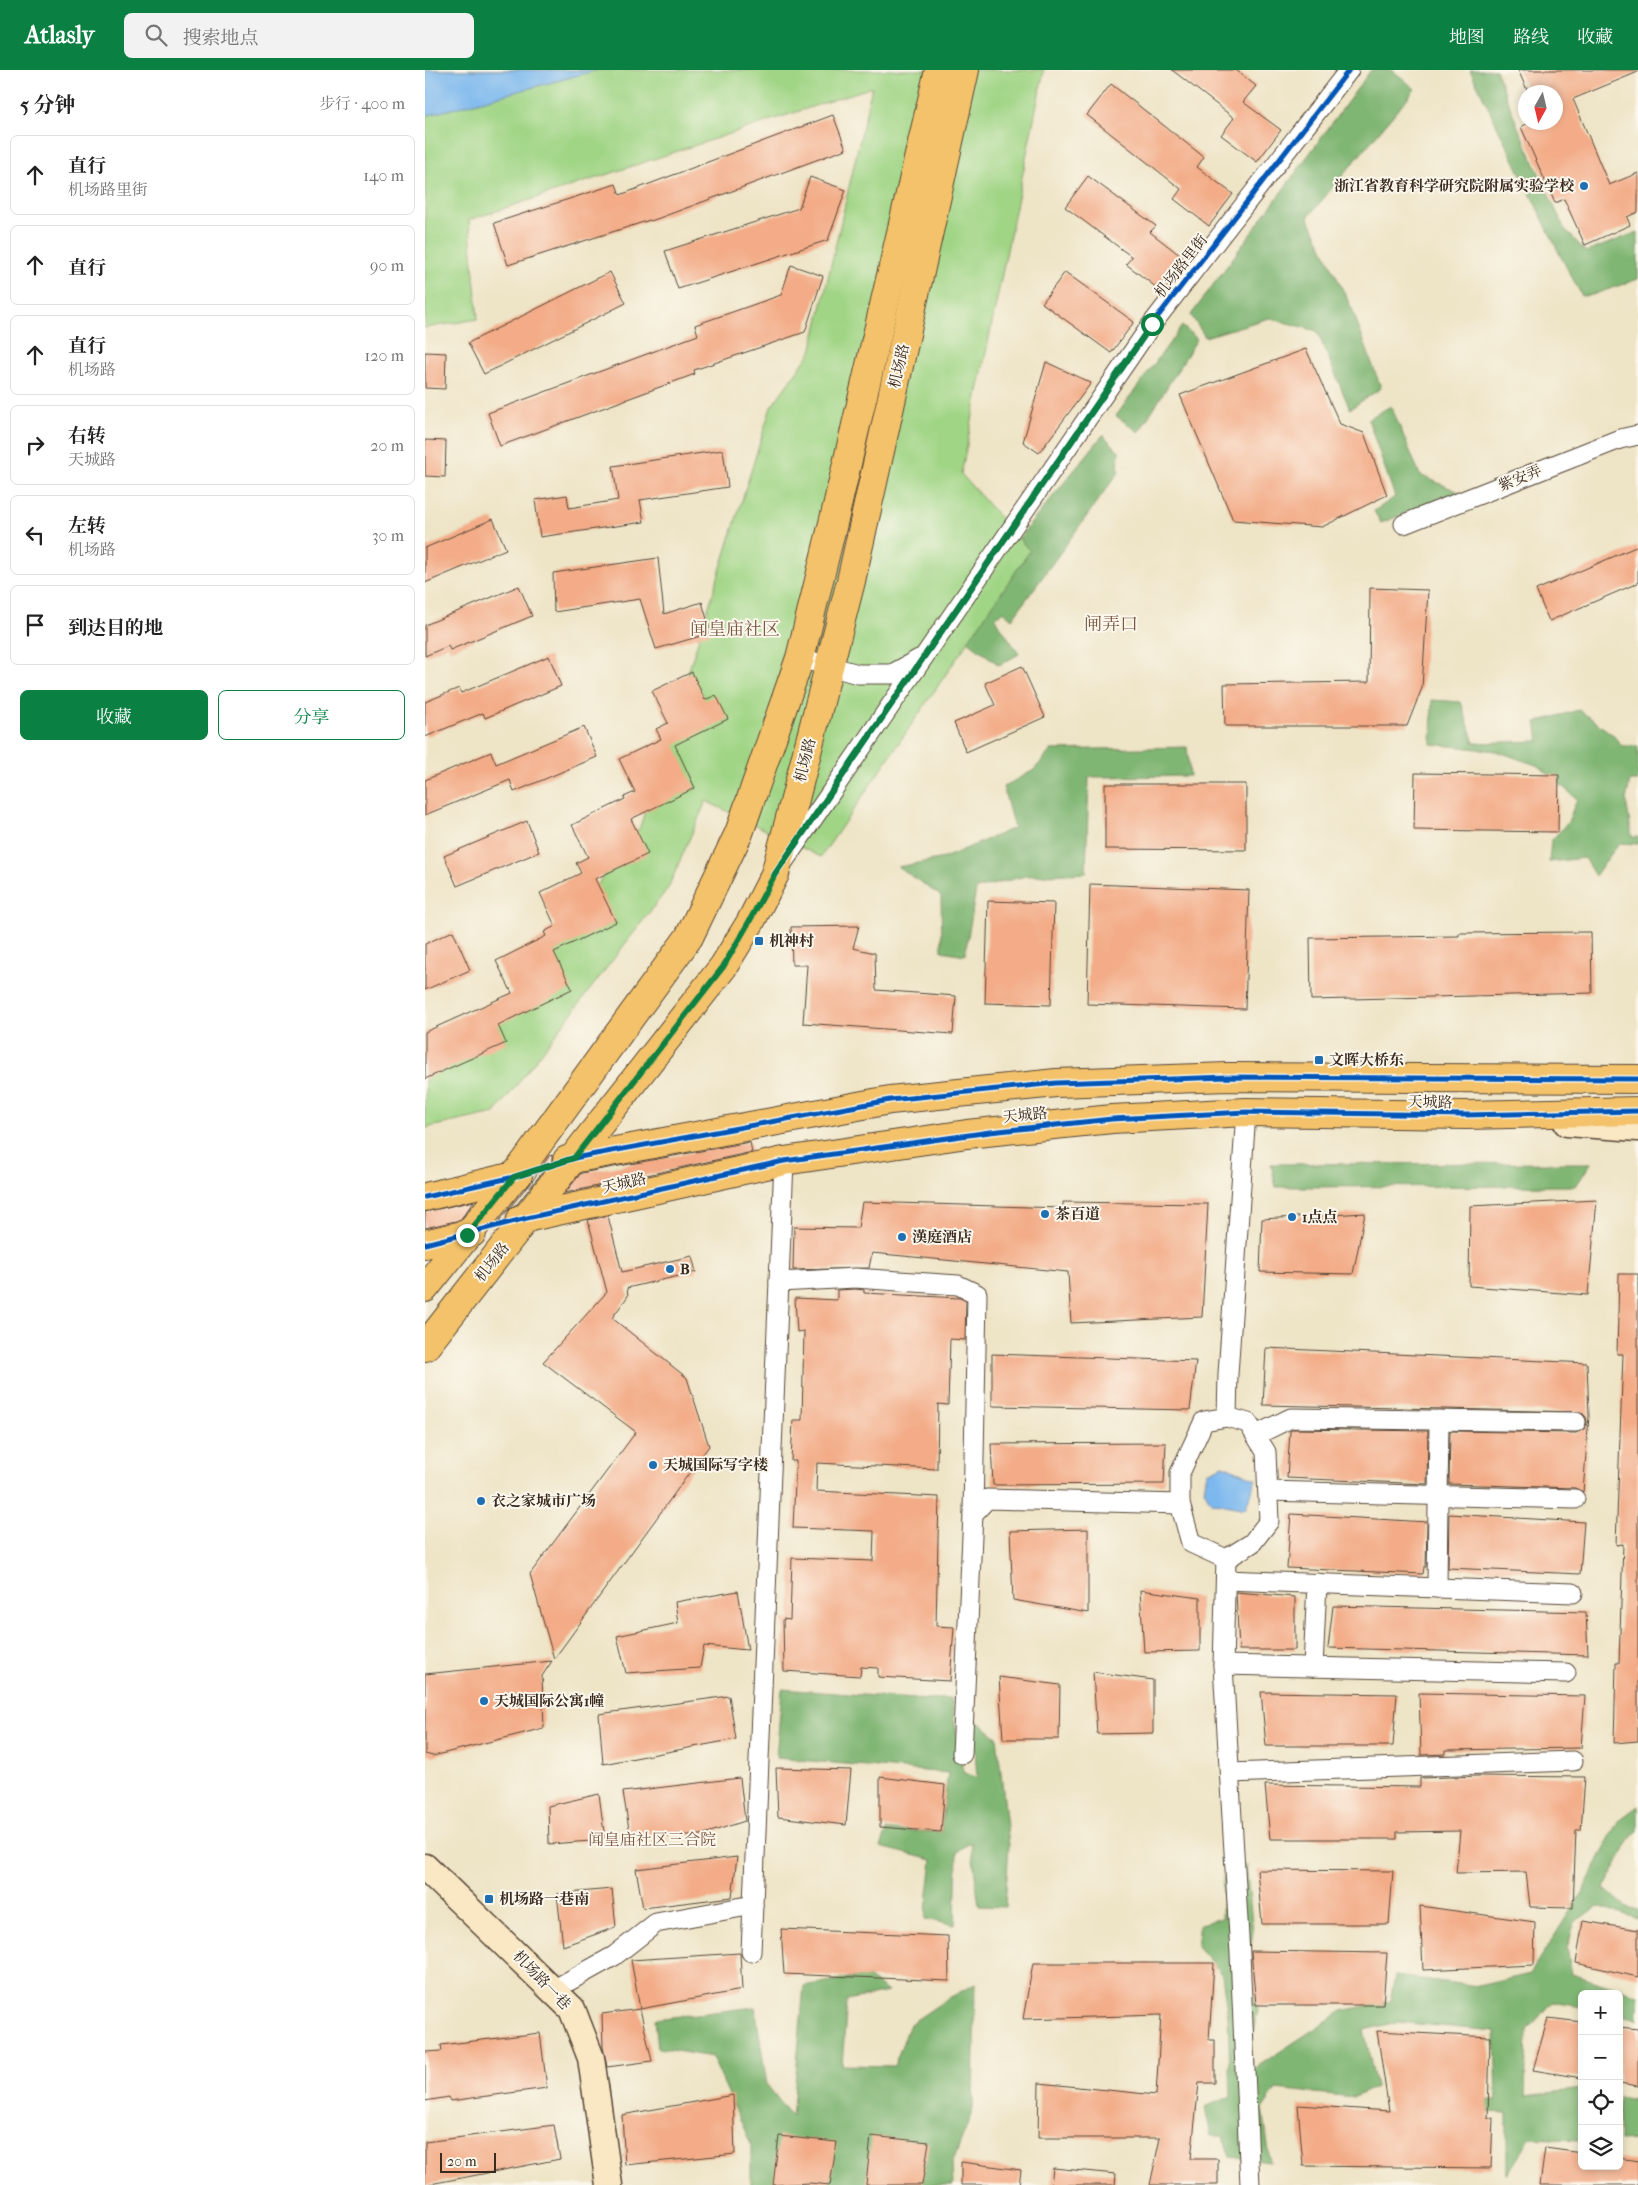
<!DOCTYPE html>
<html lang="zh">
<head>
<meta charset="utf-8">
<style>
  :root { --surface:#fff; --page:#f2f2f2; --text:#222; --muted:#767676; --line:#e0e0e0; --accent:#0b8043 }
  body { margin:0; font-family:"IM FELL French Canon","Noto Serif SC",serif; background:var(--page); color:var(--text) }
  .controls { position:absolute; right:15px; bottom:15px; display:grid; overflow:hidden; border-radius:8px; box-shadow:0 2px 8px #0003 }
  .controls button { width:45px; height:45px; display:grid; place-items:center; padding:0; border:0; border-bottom:1px solid var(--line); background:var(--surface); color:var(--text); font:25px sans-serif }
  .compass { position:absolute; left:1093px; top:15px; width:45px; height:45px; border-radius:50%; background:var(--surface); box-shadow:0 2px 8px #0003; rotate:188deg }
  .scale { position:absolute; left:15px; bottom:12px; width:56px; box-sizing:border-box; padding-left:5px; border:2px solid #3b2a1e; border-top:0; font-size:14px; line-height:18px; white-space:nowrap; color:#3b2a1e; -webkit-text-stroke:4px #fbf7ec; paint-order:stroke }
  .stop { position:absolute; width:15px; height:15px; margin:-11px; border:4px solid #0b8043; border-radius:50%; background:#fff }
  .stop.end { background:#0b8043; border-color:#fff; box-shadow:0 1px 5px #0008 }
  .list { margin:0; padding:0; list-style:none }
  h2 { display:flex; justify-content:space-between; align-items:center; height:65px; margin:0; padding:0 20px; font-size:21px }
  h2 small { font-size:16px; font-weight:400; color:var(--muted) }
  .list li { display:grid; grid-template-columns:32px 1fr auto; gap:15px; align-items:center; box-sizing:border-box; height:80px; margin:0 10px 10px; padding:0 10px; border:1px solid var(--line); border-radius:8px }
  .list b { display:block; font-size:19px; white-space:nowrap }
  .list p { margin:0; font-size:16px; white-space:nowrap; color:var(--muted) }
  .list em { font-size:16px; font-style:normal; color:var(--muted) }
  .actions { display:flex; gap:10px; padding:15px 20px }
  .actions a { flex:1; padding:11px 0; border:1px solid var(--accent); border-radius:8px; text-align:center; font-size:18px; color:var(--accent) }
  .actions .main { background:var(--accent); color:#fff }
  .icon { flex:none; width:28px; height:28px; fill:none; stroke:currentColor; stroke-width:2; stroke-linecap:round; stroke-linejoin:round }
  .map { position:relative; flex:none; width:1213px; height:2115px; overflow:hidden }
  header { display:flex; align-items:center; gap:30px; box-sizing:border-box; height:70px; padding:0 25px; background:var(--accent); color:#fff }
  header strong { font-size:24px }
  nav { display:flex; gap:28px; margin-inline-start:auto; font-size:18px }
  .search { width:350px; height:45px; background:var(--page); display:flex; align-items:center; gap:12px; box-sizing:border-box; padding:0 18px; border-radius:8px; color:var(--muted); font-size:19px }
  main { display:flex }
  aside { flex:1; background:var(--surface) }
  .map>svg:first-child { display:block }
  .green { fill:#a1d586; stroke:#6e8052 }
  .forest { fill:#80b673; stroke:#5e7048 }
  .water { fill:#7bb8ee; stroke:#5b7186 }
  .building { fill:#f3ac87 }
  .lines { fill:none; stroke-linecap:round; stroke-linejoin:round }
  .street-casing { stroke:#564637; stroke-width:21 }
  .secondary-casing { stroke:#564637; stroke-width:29 }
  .primary-casing { stroke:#564637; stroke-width:30 }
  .street { stroke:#fff; stroke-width:19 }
  .secondary { stroke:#fae7c3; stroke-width:26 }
  .primary { stroke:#f3c26a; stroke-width:28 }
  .cycleway-casing { stroke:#fbf7ec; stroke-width:8 }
  .cycleway { stroke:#0057b8; stroke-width:5 }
  .route { stroke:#0b8043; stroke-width:6 }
  .poi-dot { fill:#1f6fb2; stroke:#fbf7ec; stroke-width:2 }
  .labels { text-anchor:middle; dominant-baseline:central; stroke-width:4; stroke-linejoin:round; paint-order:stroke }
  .poi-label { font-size:15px; font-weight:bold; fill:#3b2a1e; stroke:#fbf7ec; text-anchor:start }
  .street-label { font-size:15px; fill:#3b2a1e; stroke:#fbf7ec }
  .neighbourhood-label { font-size:16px; fill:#7b5843; stroke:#fbf7ec }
  .quarter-label { font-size:18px; fill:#7b5843; stroke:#fbf7ec }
</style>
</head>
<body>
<header>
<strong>Atlasly</strong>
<div class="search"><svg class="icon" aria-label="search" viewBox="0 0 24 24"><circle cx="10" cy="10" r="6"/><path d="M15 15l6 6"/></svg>搜索地点</div>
<nav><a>地图</a><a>路线</a><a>收藏</a></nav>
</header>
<main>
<aside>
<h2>5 分钟<small>步行 · 400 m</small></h2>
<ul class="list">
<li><svg class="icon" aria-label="ahead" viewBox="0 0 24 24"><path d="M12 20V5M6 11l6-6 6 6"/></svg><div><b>直行</b><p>机场路里街</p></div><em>140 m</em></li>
<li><svg class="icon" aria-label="ahead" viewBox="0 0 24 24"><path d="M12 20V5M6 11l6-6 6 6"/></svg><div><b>直行</b></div><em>90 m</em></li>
<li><svg class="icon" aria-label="ahead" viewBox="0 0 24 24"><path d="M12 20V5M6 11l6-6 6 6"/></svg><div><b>直行</b><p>机场路</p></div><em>120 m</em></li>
<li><svg class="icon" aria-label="right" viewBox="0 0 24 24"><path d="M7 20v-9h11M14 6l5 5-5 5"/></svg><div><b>右转</b><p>天城路</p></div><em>20 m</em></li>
<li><svg class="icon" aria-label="left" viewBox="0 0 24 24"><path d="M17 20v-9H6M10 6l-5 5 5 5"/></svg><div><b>左转</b><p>机场路</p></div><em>30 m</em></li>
<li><svg class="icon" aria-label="arrive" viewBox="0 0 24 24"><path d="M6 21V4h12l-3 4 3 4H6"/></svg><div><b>到达目的地</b></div></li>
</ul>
<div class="actions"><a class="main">收藏</a><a>分享</a></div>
</aside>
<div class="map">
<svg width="1213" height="2115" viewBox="0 0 1213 2115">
  <rect width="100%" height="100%" fill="#fbf7ec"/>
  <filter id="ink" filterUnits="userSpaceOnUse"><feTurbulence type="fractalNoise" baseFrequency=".02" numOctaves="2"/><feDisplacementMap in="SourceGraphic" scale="10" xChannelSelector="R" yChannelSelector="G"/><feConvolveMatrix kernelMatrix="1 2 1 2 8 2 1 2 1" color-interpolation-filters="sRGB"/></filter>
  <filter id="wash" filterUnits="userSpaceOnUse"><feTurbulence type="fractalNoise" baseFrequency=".0096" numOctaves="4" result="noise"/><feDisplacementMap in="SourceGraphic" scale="20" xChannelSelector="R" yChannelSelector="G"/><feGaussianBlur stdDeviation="1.12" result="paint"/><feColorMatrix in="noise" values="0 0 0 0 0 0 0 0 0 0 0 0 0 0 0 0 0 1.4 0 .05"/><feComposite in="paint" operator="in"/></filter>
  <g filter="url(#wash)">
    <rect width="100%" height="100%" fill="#eee4c6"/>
    <path class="green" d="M0,0H619L536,404L605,481L396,787L281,731L243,818L70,1043L0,1058V995L56,972L215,757L346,337L386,282L447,17L44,150L53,249L0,258Z"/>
    <g class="forest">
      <path d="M946,0H967L990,19L883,147L927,239L956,318L925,339L892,261L844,248L780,267L766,245Z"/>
      <path d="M1045,0H1071L1093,57L1139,158L1161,182L1213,162V209L1167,225L1157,226L1136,187Z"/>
      <path d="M757,256L772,269L714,362L691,346Z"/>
      <path d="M966,336L995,405L1034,422L956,453L949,441L970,427L943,349Z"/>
      <path d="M678,365L694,381L693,403L587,549L578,541L570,548L594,584L574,595L543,571L605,481L594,468Z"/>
      <path d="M1007,630L1036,632L1049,673L1114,671L1111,652L1154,640L1187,664L1197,676H1213V711H1205L1201,730L1207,767H1213V774L1194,773L1170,806L1159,788L1124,792L1126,771L1143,752L1152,729L1114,696L1071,681L1006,674Z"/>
      <path d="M762,677L765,706L664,707L661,803L600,806L551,819L540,885L517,881L516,826L473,797L519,788L589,758L578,717L609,700L626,680Z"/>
      <path d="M1166,1093L1151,1116L851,1117L846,1094Z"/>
      <path d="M357,1619L503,1630L526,1628L538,1702L552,1708L548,1648L572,1667L584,1775L580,1837L554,1836L546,1772L532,1782L530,1855L500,1849L507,1790L456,1777L462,1760L516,1762L523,1703L351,1688Z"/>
      <path d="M1213,1736V1761L1207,1765L1179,1819L1202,1837L1213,1840V1849L1173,1836L1149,1854L1142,1878L1147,1904L1213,1925V1949L1194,1944V1924H1157V1937L1128,1932L1102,1960L1100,2026L1157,2019V2070L1105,2068L1082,2105V2043L995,2039L994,2031L1072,2030L1070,1961L972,1952L939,1960L951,2017L929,2027L851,2019L838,2038L845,2092L805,2087L798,2066H786L780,2037L806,2026L803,1947L797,1905L772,1876L775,1854L797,1848L798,1806L821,1795L828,1862L823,1896L833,1940L824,1980L827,2000L917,1941L965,1931L970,1906L1053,1916L1105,1904L1158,1821L1193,1751Z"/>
      <path d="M440,1905L463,1922L422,1930L417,1995L469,1996L485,1954L522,1929L550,1914L548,2039L527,2094L528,2115H326V2074L287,1987L233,1978L230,1949L330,1937L342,2015L367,2047L379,1916Z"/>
      <path d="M1194,2027L1213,2031V2070L1194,2071Z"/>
    </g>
    <g class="water">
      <path d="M0,0H173L0,46Z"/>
      <path d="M798,1395L831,1409L820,1439L786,1432L779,1420L782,1402Z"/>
    </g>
    <g id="blocks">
      <g class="building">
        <path d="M747,0H811L831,16L818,32L856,60L832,92L796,65L809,48Z"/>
        <path d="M1093,0H1213V2L1148,29L1184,115L1213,103V142L1202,147L1205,155L1160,175L1139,129L1130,133L1096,57L1105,52H1130V22H1103Z"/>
        <path d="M686,14L779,87L772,97L808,124L784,156L749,129L756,119L662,45Z"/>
        <path d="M408,45L421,79L226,151L225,150L83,195L69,153L191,114L195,125Z"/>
        <path d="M663,106L731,156L725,162L760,189L736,221L701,194L707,187L640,137Z"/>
        <path d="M385,107L421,120L403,170L253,219L240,181L374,138Z"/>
        <path d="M366,195L398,206L380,262L269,300L270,304L75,376L63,343L273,265L270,255L356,225Z"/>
        <path d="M185,202L201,233L59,304L43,273Z"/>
        <path d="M640,202L709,252L686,283L617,233Z"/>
        <path d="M881,279L915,354L939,363L962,425L897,457L808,450L755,325Z"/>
        <path d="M0,282L21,283L20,319L0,318Z"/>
        <path d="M621,292L666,313L614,383L598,372Z"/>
        <path d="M0,370L21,371L20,407L0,406Z"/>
        <path d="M298,380L303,417L215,430L219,452L115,467L110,430L142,425L144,438L193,430L188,396Z"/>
        <path d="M68,449L81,479L0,513V478Z"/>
        <path d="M1213,476V513L1124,551L1111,520Z"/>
        <path d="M233,488L239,544L277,532L286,563L231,579L215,529L129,542L128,503Z"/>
        <path d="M94,516L107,546L25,580L23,576L0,586V555Z"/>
        <path d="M945,518L1003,520L997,618L982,656H800L799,614L944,612Z"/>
        <path d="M124,586L136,616L60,648L58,643L0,667V632L34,618L36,623Z"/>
        <path d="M597,596L620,647L541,682L529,653L570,635L560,613Z"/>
        <path d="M267,602L280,630L291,625L303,649L250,675L270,718L206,749L223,784L170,809L191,852L129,882L147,919L73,955L81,973L0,1009V962L87,923L71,891L121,866L119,862L130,856L115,823L156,803L151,793L163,787L147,755L200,729L199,727L210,722L194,689L236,669L231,659L243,653L227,621Z"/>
        <path d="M159,657L172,687L89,722L85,710L0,745V710L66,682L71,694Z"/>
        <path d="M990,703L1134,705L1133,762L989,760Z"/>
        <path d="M680,714H821V780L680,779Z"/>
        <path d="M102,751L114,782L32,816L19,786Z"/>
        <path d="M665,814L824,820L820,939L662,934Z"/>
        <path d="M563,831L629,833L626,935L560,933Z"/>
        <path d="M434,856L428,878L450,883L451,920L531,926L528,964L378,953L382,895H367L366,857Z"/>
        <path d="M28,861L45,900L0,920V874Z"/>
        <path d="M1166,862L1167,923L886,930L885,868L1034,866V863Z"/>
        <path d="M325,1072L327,1082L140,1123L156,1103Z"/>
        <path d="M127,1085V1090L92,1134L85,1138L81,1149L72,1159L66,1161L100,1119L104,1116L124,1086Z"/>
        <path d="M1172,1130L1163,1225L1044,1216L1045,1136Z"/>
        <path d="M49,1131L35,1150L0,1158V1142Z"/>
        <path d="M437,1132L638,1138V1132L783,1134L777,1247L646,1253L643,1202L447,1183L444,1198L368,1200L369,1157L433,1158Z"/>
        <path d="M940,1143L928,1204L835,1202L837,1149Z"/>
        <path d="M183,1146L197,1202L267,1186L271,1202L202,1218L203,1226L187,1248L262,1308L284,1376L129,1589L105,1504L211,1362L118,1292L182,1222L163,1150Z"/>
        <path d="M1194,1204H1213V1671L1189,1673L1191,1593H1194L1198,1474L1191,1475L1198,1284H1192Z"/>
        <path d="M430,1219L439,1220V1223L535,1228L541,1231L540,1270L525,1269L523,1335L513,1334L512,1399L392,1393L391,1421L514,1427L511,1556L529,1557L525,1611L453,1607V1598L436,1597L435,1606L359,1601L358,1549L365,1550L367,1488L448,1491L449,1461L368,1458L371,1391H366L368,1350H377L379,1261L372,1262L370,1228L412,1230V1220Z"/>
        <path d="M841,1278L1162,1293L1164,1346L1158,1422L1150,1418L1024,1414L1025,1361L1151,1363L1160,1358L1162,1353L1161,1347L1156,1342L838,1335Z"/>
        <path d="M567,1284L771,1291L765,1340L567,1336Z"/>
        <path d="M869,1359L1003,1361L1002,1414L862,1408L865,1361Z"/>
        <path d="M741,1373L739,1414L568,1415L566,1374Z"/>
        <path d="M866,1444L1002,1452L1001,1497H999L998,1504L862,1498Z"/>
        <path d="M1024,1444L1159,1452L1155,1504L1023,1498Z"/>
        <path d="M663,1459V1543L588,1530L585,1461Z"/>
        <path d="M715,1520L775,1528V1581L719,1582Z"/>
        <path d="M313,1521L323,1580L279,1576L275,1598L201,1603L192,1566L253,1553L250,1532Z"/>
        <path d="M811,1522L870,1527V1580H814Z"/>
        <path d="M908,1536L1161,1542L1163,1585L903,1578Z"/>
        <path d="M127,1591L117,1606L119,1658L8,1686L0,1684V1604Z"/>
        <path d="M668,1602L728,1610V1663L672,1664Z"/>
        <path d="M574,1607L635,1615L634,1669H578Z"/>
        <path d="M836,1622L972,1624L968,1676H841Z"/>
        <path d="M994,1623L1160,1626L1156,1678L1020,1680V1684L996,1685Z"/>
        <path d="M304,1626L311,1669L178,1694L174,1644Z"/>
        <path d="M351,1698L426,1700L421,1755L353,1747Z"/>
        <path d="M1054,1706L1160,1707L1156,1760H1151L1148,1838L1105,1837L1101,1802L1031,1803L1035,1761L972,1762V1769H845L840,1715L995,1717V1708Z"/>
        <path d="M455,1707L520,1715L516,1762L455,1757Z"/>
        <path d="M315,1708L320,1751L276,1765H205L198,1722Z"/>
        <path d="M174,1724L180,1770L124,1774L123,1736Z"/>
        <path d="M312,1787L307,1827L218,1838L211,1799Z"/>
        <path d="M832,1800L968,1801L964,1854H837Z"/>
        <path d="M187,1819L191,1857L138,1876L132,1824Z"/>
        <path d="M995,1836L1110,1852L1109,1895L998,1900Z"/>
        <path d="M1158,1851L1213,1860V1907L1151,1893Z"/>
        <path d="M356,1859L523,1866L524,1911L359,1904Z"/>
        <path d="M826,1881L962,1883L958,1935H831Z"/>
        <path d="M315,1883L317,1920L215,1939L206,1890Z"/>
        <path d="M608,1893H789L784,1970H790V2013H774L766,2089H793V2115H725L735,2068H613L614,2013L731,2025L736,1945L598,1949Z"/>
        <path d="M215,1939L227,1991L182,1997L178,1977L177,1944Z"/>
        <path d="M1123,1948L1157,1952V2008L1108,2000Z"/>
        <path d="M1194,1957L1213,1959V2016L1194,2013Z"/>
        <path d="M952,1961L1065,1967L1063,2048H1068L1066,2098L878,2096L873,2035L964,2041Z"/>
        <path d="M115,1963L122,2018L25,2031L24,2027L0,2031V1982L17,1981L16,1975Z"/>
        <path d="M308,2025L310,2084L200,2095L197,2045Z"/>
        <path d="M129,2055L135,2089L0,2115V2072Z"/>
        <path d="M354,2066L412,2072L405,2115L385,2113L348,2115Z"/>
        <path d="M446,2066L504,2072L497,2115H441Z"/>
        <path d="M1120,2078L1157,2083V2096H1194V2088L1213,2091V2115H1115Z"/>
        <path d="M536,2092L596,2100L594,2115H536Z"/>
        <path d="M628,2098L691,2104L690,2115H626Z"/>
      </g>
    </g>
  </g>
  <g filter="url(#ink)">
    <use href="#blocks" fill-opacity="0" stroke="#564637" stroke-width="1"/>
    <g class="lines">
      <g class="street-casing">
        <g id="street">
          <path d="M979,454L1195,369L1213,365"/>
          <path d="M375,588L433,604H467L494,589"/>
          <path d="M359,791L727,254L924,0"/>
          <path d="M354,1212L430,1208L533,1215L552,1224L548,1444"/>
          <path d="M802,1347L823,1353L841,1382L844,1451L827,1473L801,1489L766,1473L755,1434V1403L779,1351Z"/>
          <path d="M802,1347L803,1304L821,1042"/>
          <path d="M831,1365L866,1348L1151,1352"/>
          <path d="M843,1421L1150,1429"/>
          <path d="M801,1489L798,1595L815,1884L825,2115"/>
          <path d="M801,1510L1148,1523"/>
          <path d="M1012,1518L1014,1350"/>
          <path d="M798,1595L1141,1603"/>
          <path d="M888,1597L892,1513"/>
          <path d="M537,1684L548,1444L562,1429L755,1434"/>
          <path d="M805,1703L1148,1691"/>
          <path d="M326,1882L359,1091"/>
          <path d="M128,1920L189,1886L231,1853L328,1835"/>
        </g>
      </g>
      <g class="secondary-casing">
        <g id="secondary">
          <path d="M1142,1053L1213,1058"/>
          <path d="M0,1797L147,1939L166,1988L184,2115"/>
        </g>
      </g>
      <g class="primary-casing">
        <g id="primary">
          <path d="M142,1090L465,1030L631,1013L803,1007L1213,1009"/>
          <path d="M0,1127L93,1105"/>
          <path d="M96,1149L359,1091L542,1064L687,1049L821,1042L1041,1045L1213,1041"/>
          <path d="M0,1174L47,1163"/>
          <path d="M0,1218L89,1107L264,867L314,763L375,588L410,445L514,0"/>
          <path d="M0,1277L298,897L325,853L350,804L370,729L426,511L540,0"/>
        </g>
      </g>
      <use href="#street" class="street"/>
      <use href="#secondary" class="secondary"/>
      <use href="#primary" class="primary"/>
      <g class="cycleway-casing">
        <g id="cycleway">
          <path d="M350,804L727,254L924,0"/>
          <path d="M0,1127L89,1107L149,1088L465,1030L631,1013L803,1007L1213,1009"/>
          <path d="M0,1174L102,1148L359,1091L565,1062L687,1049L821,1042L1041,1045L1213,1041"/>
        </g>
      </g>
      <use href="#cycleway" class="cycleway"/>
    </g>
  </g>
  <g class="lines" filter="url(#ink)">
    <path class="route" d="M42,1165L89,1107L149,1088L298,897L324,852L350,804L727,254"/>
  </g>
  <g class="poi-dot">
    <circle cx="1159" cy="116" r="5"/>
    <rect x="329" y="866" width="10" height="10" rx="2.5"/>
    <rect x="889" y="985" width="10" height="10" rx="2.5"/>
    <circle cx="620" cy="1144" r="5"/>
    <circle cx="867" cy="1147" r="5"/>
    <circle cx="477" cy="1167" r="5"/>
    <circle cx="245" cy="1199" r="5"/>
    <circle cx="228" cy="1395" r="5"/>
    <circle cx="56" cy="1431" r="5"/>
    <circle cx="59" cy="1631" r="5"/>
    <rect x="59" y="1824" width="10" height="10" rx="2.5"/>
  </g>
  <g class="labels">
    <g class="poi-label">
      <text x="1149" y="116" text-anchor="end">浙江省教育科学研究院附属实验学校</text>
      <text x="344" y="871">机神村</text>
      <text x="904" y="990">文晖大桥东</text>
      <text x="630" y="1144">茶百道</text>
      <text x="877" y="1147">1点点</text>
      <text x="487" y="1167">漢庭酒店</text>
      <text x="255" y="1199">B</text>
      <text x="238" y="1395">天城国际写字楼</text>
      <text x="66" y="1431">衣之家城市广场</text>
      <text x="69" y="1631">天城国际公寓1幢</text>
      <text x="74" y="1829">机场路一巷南</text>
    </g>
    <g class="street-label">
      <text transform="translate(756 196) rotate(-52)">机场路里街</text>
      <text transform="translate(474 296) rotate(-77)">机场路</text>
      <text transform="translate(1095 408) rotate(-22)">紫安弄</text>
      <text transform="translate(380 690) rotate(-76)">机场路</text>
      <text transform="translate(1005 1032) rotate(1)">天城路</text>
      <text transform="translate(600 1045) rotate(-6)">天城路</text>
      <text transform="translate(199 1113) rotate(-13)">天城路</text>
      <text transform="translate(67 1192) rotate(-52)">机场路</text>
      <text transform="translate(117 1910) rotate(46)">机场路一巷</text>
    </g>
    <g class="neighbourhood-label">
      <text x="227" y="1769">闻皇庙社区三合院</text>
    </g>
    <g class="quarter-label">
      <text x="686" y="554">闸弄口</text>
      <text x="310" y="559">闻皇庙社区</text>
    </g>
  </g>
</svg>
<div class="controls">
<button>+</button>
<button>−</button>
<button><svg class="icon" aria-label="locate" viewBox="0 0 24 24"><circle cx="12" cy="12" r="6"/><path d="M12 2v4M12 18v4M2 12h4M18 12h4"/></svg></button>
<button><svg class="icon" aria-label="layers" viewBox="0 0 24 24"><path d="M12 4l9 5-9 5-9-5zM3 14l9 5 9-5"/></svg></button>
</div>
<svg class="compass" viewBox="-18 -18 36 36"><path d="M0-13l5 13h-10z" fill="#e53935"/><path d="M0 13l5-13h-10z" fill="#767676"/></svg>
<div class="scale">20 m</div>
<div class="stop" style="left:727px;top:254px"></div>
<div class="stop end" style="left:42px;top:1165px"></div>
</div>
</main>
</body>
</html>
